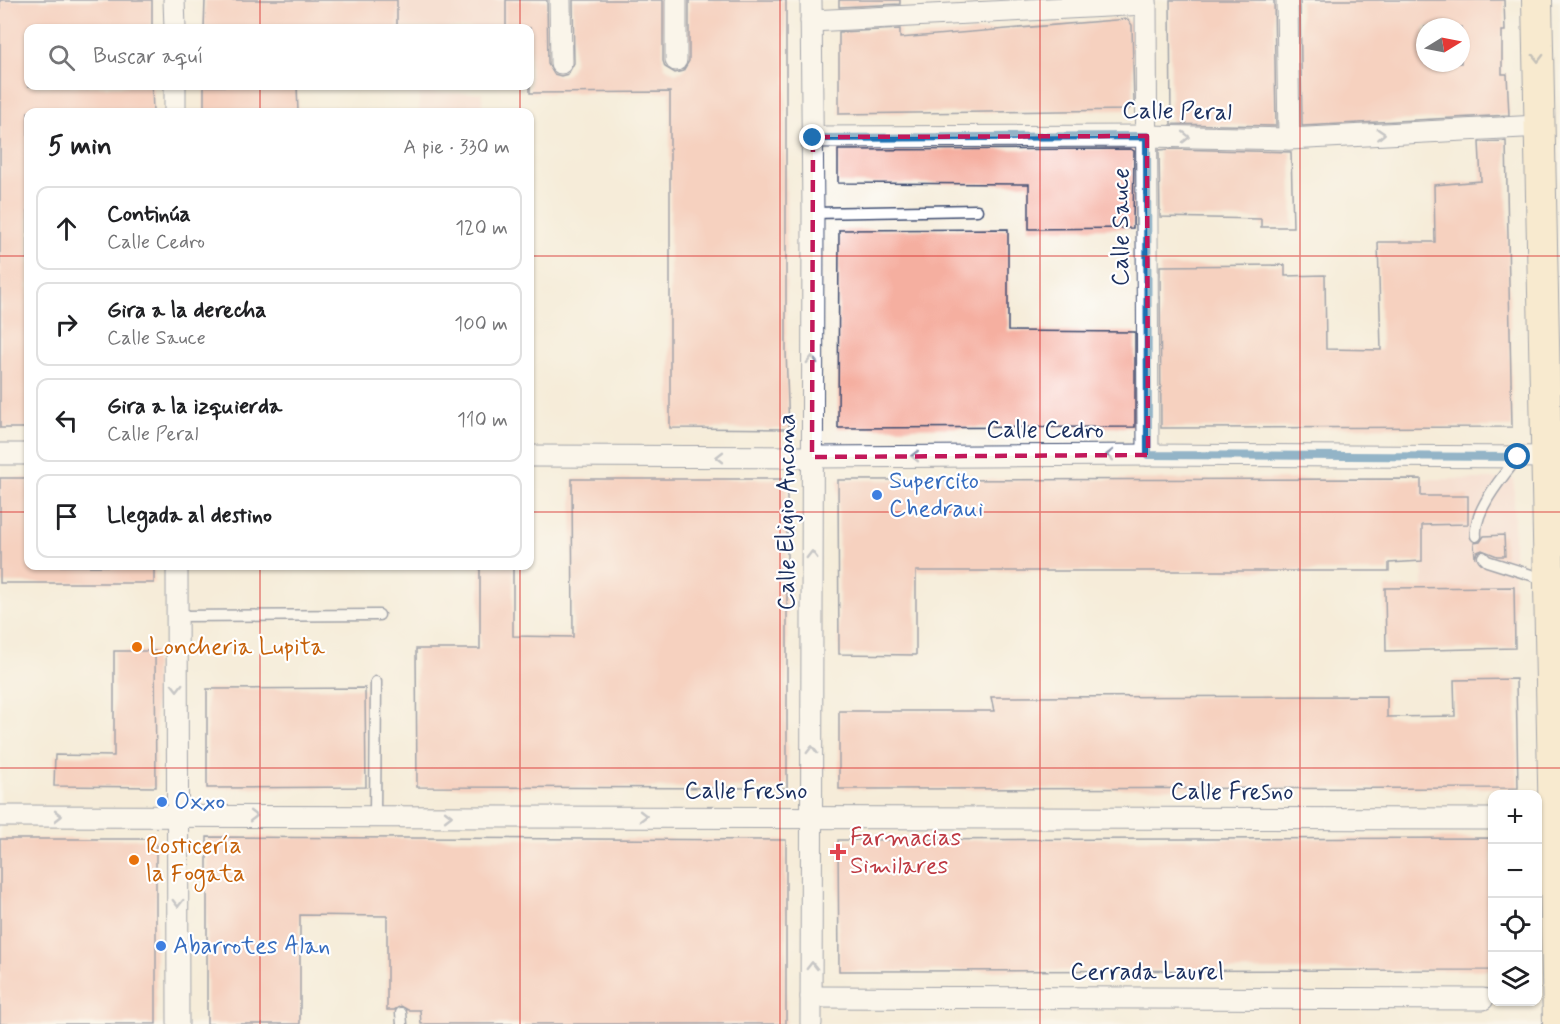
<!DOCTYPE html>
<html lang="es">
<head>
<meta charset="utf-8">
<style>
  :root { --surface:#fff; --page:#f6f6f6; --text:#202124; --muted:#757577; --line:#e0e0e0 }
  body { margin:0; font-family:Mynerve,sans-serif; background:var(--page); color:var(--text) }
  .controls { position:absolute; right:18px; bottom:18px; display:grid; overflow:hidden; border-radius:12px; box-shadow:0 2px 4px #0004 }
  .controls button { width:54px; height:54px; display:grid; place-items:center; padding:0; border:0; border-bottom:2px solid var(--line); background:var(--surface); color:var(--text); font:30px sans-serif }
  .compass { position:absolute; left:1416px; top:18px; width:54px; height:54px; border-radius:50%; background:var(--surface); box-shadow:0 2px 4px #0004; rotate:80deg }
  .stop { position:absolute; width:18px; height:18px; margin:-14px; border:4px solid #1f6fb2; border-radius:50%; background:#fff }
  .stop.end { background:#1f6fb2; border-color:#fff; box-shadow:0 2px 6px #0008 }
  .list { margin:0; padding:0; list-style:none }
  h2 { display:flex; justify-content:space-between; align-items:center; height:78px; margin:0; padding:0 24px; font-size:26px }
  h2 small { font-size:20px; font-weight:400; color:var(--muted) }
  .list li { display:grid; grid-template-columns:39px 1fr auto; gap:18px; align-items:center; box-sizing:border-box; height:84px; margin:0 12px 12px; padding:0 12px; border:2px solid var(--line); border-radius:12px }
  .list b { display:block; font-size:22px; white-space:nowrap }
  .list p { margin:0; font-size:20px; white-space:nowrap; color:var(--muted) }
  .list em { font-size:20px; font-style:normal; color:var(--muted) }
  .icon { flex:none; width:33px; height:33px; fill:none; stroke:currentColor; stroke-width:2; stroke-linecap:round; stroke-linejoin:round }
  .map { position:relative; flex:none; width:1560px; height:1024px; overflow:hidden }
  .search { position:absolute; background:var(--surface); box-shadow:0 2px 4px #0004; left:24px; top:24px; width:510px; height:66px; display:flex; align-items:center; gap:15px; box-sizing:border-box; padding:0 21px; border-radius:12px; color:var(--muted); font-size:22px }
  .panel { position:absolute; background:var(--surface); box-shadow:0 2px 4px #0004; left:24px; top:108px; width:510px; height:462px; border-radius:12px }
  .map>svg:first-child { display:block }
  .built { fill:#f7d0ca }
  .building { fill:#f5afa0; fill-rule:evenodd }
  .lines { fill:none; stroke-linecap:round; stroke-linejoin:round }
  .lane-casing { stroke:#3c4b70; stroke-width:13 }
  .street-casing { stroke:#3c4b70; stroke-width:23 }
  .secondary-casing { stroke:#3c4b70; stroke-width:32 }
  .lane { stroke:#fff; stroke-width:10 }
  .street { stroke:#fff; stroke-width:21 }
  .secondary { stroke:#fae7c3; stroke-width:30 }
  .oneway { stroke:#8a8b90 }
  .oneway2 { stroke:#8d97ae }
  .route { stroke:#1f6fb2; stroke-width:8 }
  .marked { fill:none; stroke:#c2185b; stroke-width:4.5; stroke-dasharray:12 8; stroke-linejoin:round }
  .grid { fill:none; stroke:#d62828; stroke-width:1.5; stroke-opacity:0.55 }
  .shop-dot { fill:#3f7fe0; stroke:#fff; stroke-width:2 }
  .food-dot { fill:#e8710a; stroke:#fff; stroke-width:2 }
  .health-dot { fill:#e0444e; stroke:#fff; stroke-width:2 }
  .labels { text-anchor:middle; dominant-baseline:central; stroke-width:4.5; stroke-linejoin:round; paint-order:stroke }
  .street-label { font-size:24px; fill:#1b2f5e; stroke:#fff }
  .shop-label { font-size:24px; fill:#366cbe; stroke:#fff; text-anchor:start }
  .food-label { font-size:24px; fill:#c56008; stroke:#fff; text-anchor:start }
  .health-label { font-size:24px; fill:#be3a42; stroke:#fff; text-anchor:start }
</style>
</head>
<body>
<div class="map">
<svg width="1560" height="1024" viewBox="0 0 1560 1024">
  <rect width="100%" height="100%" fill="#fff"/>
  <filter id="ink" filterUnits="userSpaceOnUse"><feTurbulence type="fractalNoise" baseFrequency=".0167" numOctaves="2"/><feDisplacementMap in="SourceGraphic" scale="12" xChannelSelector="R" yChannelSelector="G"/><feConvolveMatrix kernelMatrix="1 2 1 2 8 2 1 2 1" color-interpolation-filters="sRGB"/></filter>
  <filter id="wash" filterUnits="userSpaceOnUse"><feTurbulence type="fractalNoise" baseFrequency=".008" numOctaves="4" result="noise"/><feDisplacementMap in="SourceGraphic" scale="24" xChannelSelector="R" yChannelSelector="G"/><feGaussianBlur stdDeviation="1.35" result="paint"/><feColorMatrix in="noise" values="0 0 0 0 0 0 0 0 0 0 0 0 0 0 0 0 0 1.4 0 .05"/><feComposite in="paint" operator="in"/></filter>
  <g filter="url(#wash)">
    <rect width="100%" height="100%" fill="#f5ecd9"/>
    <g class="built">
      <rect x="397" y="0" width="109" height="28"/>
      <rect x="419" y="93" width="63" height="19"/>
      <path d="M1421,479H1514V587L1423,588Z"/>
    </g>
    <g id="blocks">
      <g class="building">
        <path d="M0,0H152V28H28V86H152L153,112H28V428H0Z"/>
        <path d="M205,0H397V28H204Z"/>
        <path d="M506,0H547L548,64L554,74L561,76L568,74L574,63L573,0H663V61L665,67L675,73L683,71L689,61V0H786V351L789,429L670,428V92L530,93V28H506Z"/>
        <path d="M839,0H900V4L839,7Z"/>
        <path d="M1170,0H1274L1276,126L1171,124Z"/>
        <path d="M1300,0H1504L1505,31H1502V74H1507L1509,115L1302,126ZM1425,27H1461V63H1425Z"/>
        <path d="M1127,19L1132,25L1134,104L1128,110L839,114V32L900,29V38Z"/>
        <path d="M204,86H297L298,112H204Z"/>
        <path d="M1506,141L1512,427L1161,428L1160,266L1285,265V276L1325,275L1326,349L1381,350L1378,242H1435L1434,185L1481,181L1479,142Z"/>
        <path d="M1131,149L1134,151L1133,228L1029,229V184L838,183V150Z"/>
        <path d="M1171,149L1291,152L1293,227H1261V219L1160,217L1159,150Z"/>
        <path d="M1008,229V331L1135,332V427L838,428L839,230Z"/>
        <path d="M0,478H28V566H154V583H0Z"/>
        <path d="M572,479H787V788L417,787L416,649H480V566H513V636L573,637Z"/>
        <path d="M1421,479V496H1468V524L1422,525V561L1389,563V571H916V655L839,654L838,480Z"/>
        <path d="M1504,535L1505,556H1497L1482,550L1477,552L1475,558L1474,543L1480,542L1484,536Z"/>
        <path d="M1514,587L1515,648L1386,651L1385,588Z"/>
        <path d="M114,651H155L156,787L54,786L55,755L114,756Z"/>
        <path d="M1516,679L1518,788L839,789V711H994L991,697L1387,696V717L1455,716L1454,680Z"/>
        <path d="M365,688L366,787L207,788V689Z"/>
        <path d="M207,837L786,840V1024H421L420,1010H408L401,1006L394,1010H387V916L300,915V1024H207Z"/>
        <path d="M1492,838V970L839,971L838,840Z"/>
        <rect x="0" y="839" width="156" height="185"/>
      </g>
    </g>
  </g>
  <g filter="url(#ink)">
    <use href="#blocks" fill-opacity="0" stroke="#3c4b70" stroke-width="1.5"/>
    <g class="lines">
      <g class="lane-casing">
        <g id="lane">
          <path d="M813,213L977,210"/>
          <path d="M1476,536C1473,511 1503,476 1518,457"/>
          <path d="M1483,557L1487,561L1547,580"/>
          <path d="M177,616L379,615"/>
          <path d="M375,816L376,682"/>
          <path d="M401,1013L402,1024"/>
        </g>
      </g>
      <g class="street-casing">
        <g id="street">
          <path d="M174,0L175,28"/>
          <path d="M560,0L561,63"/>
          <path d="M811,0L813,213L811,1024"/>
          <path d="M1146,0L1148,455"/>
          <path d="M1287,0L1289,139"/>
          <path d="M811,21L1146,4"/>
          <path d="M676,60V0"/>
          <path d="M175,86V112"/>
          <path d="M813,137L1147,136L1289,139L1540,126"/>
          <path d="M0,454H28"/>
          <path d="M530,456L812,457L1148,455L1558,457"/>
          <path d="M177,566L178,1024"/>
          <path d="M0,816L1492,819"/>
          <path d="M811,997L1483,999"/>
        </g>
      </g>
      <g class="secondary-casing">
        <path id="secondary" d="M1537,0L1558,1024"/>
      </g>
      <use href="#lane" class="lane"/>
      <use href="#street" class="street"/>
      <use href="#secondary" class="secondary"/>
    </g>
    <defs><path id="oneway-chevron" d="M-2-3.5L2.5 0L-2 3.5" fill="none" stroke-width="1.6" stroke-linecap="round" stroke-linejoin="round" transform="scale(1.5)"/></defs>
    <use class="oneway" href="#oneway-chevron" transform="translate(1538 58) rotate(89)"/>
    <g class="oneway2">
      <use href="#oneway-chevron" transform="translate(1381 134) rotate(-3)"/>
      <use href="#oneway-chevron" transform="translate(1186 137) rotate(1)"/>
      <use href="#oneway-chevron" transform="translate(812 360) rotate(-90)"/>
      <use href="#oneway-chevron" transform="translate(1110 455) rotate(180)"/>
      <use href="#oneway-chevron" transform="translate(915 456) rotate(180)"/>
      <use href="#oneway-chevron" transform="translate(720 457) rotate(-180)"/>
      <use href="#oneway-chevron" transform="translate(812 555) rotate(-90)"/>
      <use href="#oneway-chevron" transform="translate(177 687) rotate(90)"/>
      <use href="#oneway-chevron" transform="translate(812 750) rotate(-90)"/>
      <use href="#oneway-chevron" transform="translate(58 816)"/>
      <use href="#oneway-chevron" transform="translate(253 816)"/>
      <use href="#oneway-chevron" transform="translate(448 816)"/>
      <use href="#oneway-chevron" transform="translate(643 816)"/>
      <use href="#oneway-chevron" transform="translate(178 903) rotate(90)"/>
      <use href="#oneway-chevron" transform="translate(812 966) rotate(-90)"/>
    </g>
  </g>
  <g class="lines" filter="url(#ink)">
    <path class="route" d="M813,138L1147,136L1148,455L1518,457"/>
  </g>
  <path d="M0 0H1560V1024H0ZM1147,136L1148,455L812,457L813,137Z" fill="#f5ecd9" fill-opacity=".55" fill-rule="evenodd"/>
  <path class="marked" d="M1147,136L1148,455L812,457L813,137Z"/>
  <path class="grid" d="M260,0V28M520,0V28M780,0V1024M1040,0V1024M1300,0V1024M260,86V112M520,86V112M0,256H28M530,256H1560M0,512H28M530,512H1560M260,566V1024M520,566V1024M0,768H1560"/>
  <g class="shop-dot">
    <circle cx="877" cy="495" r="6"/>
    <circle cx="162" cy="802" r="6"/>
    <circle cx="161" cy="946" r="6"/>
  </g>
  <g class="food-dot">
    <circle cx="137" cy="647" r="6"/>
    <circle cx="134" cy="860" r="6"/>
  </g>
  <path class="health-dot" d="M835 843h6v6h6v6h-6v6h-6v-6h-6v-6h6z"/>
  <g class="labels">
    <g class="street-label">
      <text transform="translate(1177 112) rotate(1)">Calle Peral</text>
      <text transform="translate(1121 227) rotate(-90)">Calle Sauce</text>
      <text x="1045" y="430">Calle Cedro</text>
      <text transform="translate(787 512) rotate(-90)">Calle Eligio Ancona</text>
      <text x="746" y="791">Calle Fresno</text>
      <text x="1232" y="792">Calle Fresno</text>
      <text x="1147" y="972">Cerrada Laurel</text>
    </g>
    <g class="shop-label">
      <text x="889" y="481">Supercito<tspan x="889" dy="28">Chedraui</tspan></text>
      <text x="174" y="802">Oxxo</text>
      <text x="173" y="946">Abarrotes Alan</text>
    </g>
    <g class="food-label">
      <text x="149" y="647">Loncheria Lupita</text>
      <text x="146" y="846">Rosticería<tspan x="146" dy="28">la Fogata</tspan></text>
    </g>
    <g class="health-label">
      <text x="850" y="838">Farmacias<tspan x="850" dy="28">Similares</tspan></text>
    </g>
  </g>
</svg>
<div class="controls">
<button>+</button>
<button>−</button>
<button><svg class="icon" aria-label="locate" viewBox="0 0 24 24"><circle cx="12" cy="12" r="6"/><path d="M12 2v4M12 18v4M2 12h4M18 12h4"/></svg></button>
<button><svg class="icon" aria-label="layers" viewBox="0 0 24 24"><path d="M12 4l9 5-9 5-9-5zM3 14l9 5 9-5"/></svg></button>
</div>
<svg class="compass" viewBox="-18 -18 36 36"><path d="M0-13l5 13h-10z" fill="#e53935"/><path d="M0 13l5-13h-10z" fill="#757577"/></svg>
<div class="stop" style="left:1518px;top:457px"></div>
<div class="stop end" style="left:813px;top:138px"></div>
<div class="search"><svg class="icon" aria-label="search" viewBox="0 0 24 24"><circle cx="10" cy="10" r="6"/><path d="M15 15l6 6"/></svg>Buscar aquí</div>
<section class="panel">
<h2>5 min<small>A pie · 330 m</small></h2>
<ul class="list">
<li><svg class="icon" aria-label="ahead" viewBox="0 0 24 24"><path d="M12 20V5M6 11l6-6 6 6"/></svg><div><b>Continúa</b><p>Calle Cedro</p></div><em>120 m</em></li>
<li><svg class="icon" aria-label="right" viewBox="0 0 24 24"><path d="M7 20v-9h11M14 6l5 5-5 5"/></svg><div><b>Gira a la derecha</b><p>Calle Sauce</p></div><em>100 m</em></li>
<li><svg class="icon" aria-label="left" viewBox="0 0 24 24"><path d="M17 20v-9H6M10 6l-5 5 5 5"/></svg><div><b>Gira a la izquierda</b><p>Calle Peral</p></div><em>110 m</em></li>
<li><svg class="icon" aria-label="arrive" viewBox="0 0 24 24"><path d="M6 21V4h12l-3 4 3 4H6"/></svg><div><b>Llegada al destino</b></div></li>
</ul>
</section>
</div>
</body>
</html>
